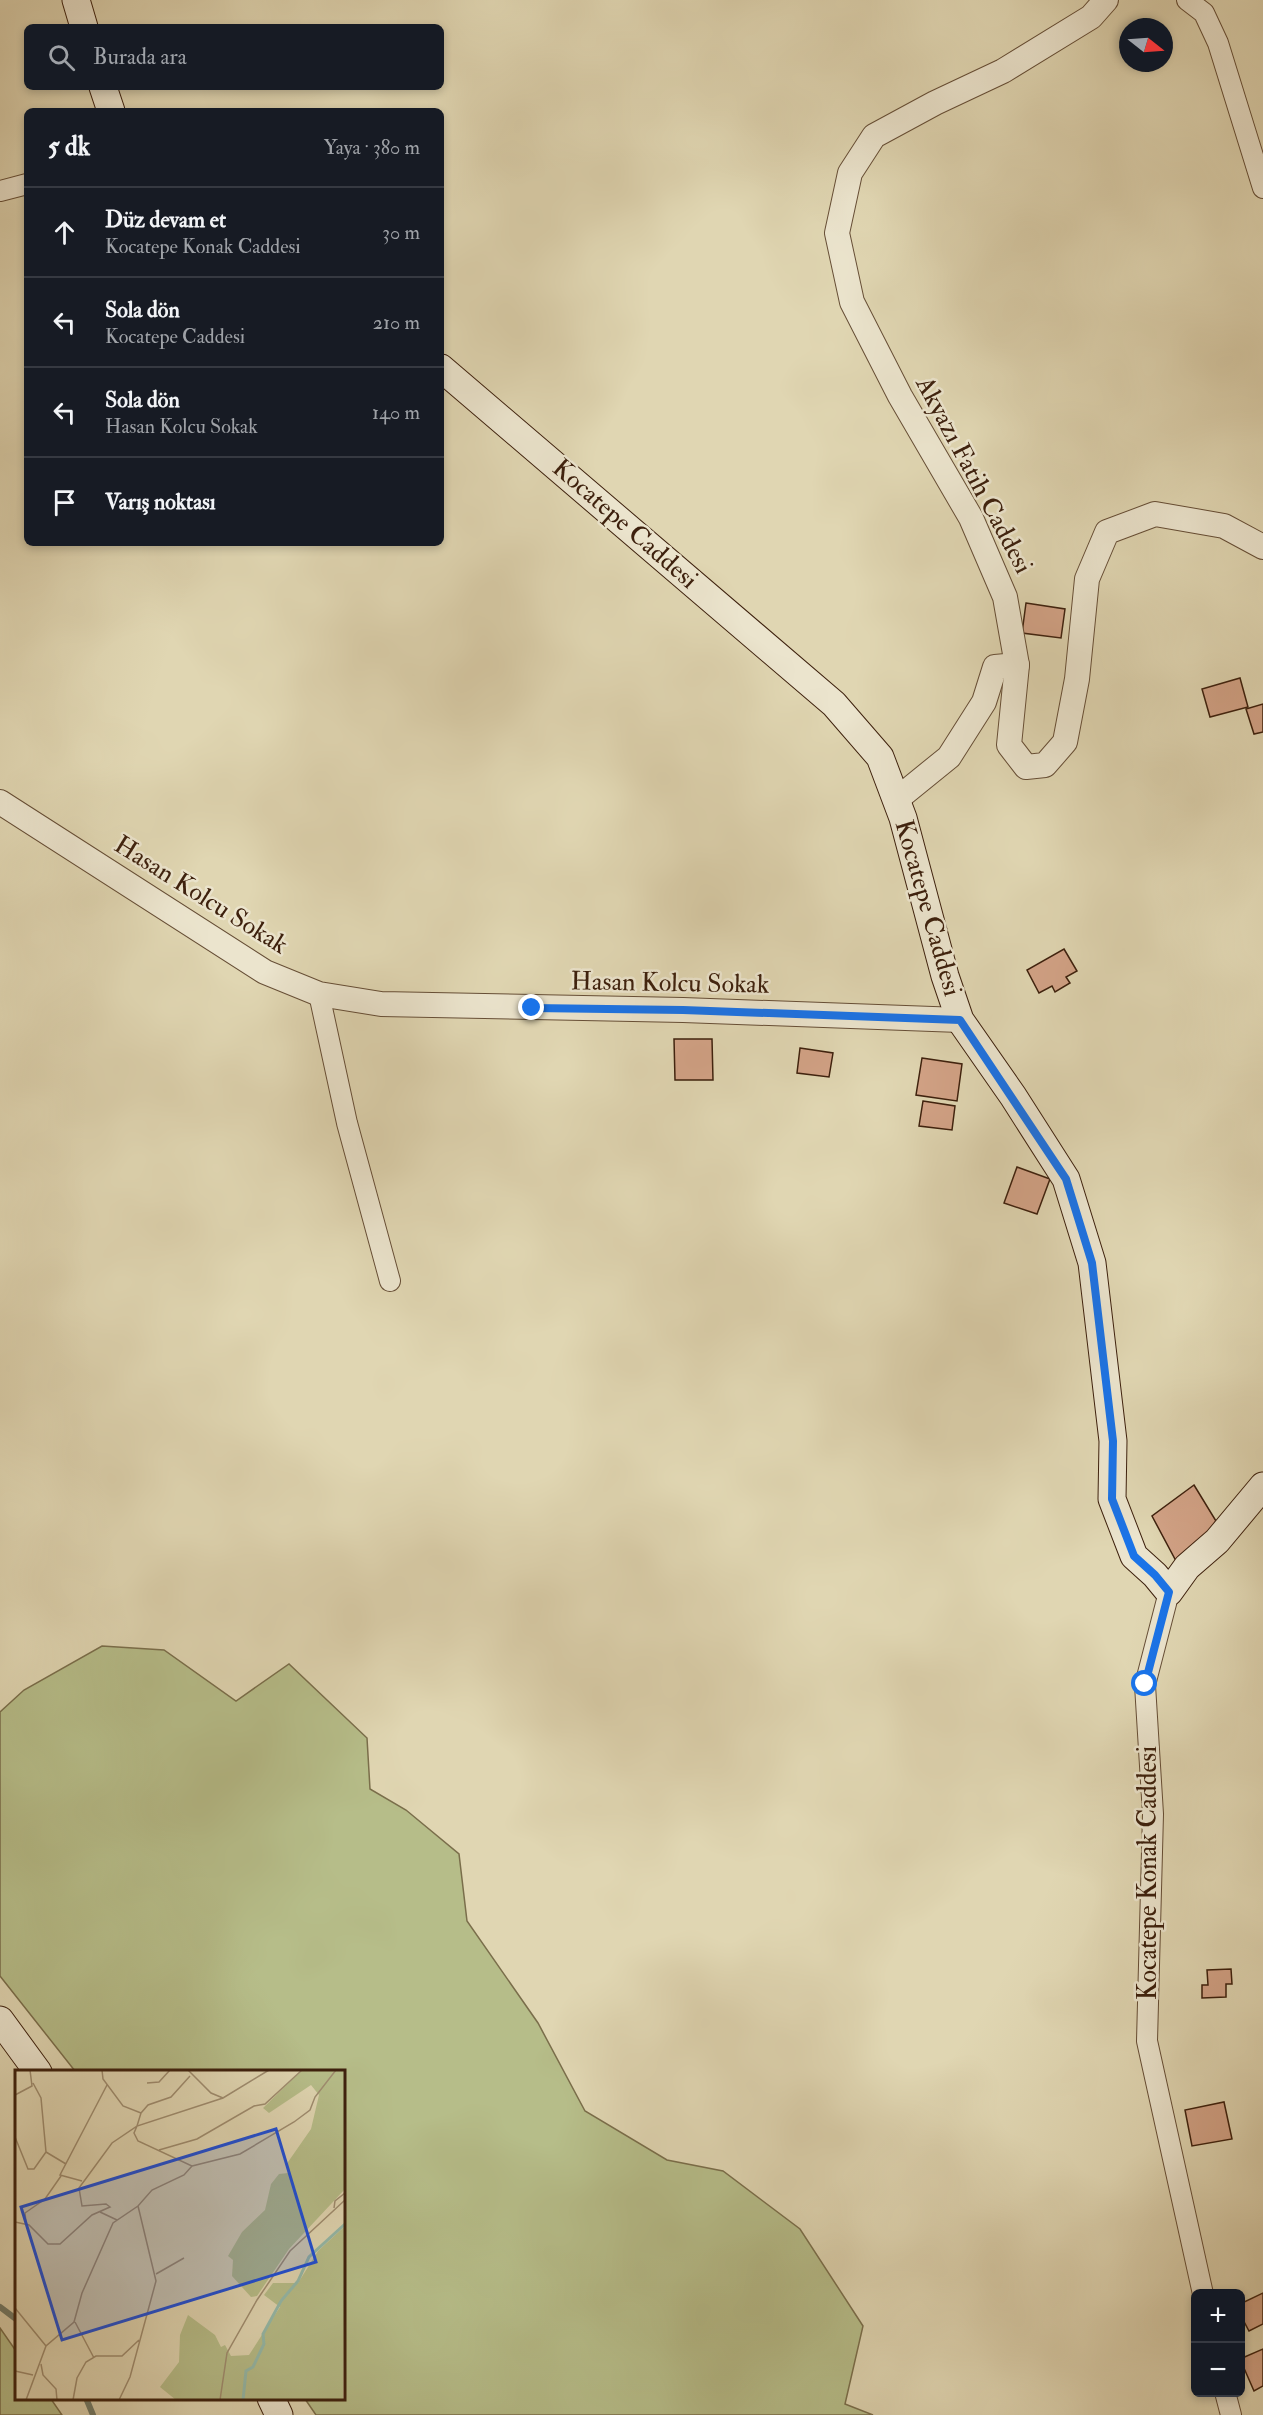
<!DOCTYPE html>
<html lang="tr">
<head>
<meta charset="utf-8">
<style>
  :root { --surface:#171b24; --page:#242831; --text:#f1f3f6; --muted:#9ea1a6; --line:#363941 }
  body { margin:0; font-family:"IM FELL Double Pica",serif; background:var(--page); color:var(--text) }
  .controls { position:absolute; right:18px; bottom:18px; display:grid; overflow:hidden; border-radius:9px; box-shadow:0 3px 9px #0003 }
  .controls button { width:54px; height:54px; display:grid; place-items:center; padding:0; border:0; border-bottom:2px solid var(--line); background:var(--surface); color:var(--text); font:30px sans-serif }
  .compass { position:absolute; left:1119px; top:18px; width:54px; height:54px; border-radius:50%; background:var(--surface); box-shadow:0 3px 9px #0003; rotate:107deg }
  .stop { position:absolute; width:18px; height:18px; margin:-14px; border:4px solid #1a73e8; border-radius:50%; background:#fff }
  .stop.end { background:#1a73e8; border-color:#fff; box-shadow:0 2px 6px #0008 }
  .list { margin:0; padding:0; list-style:none }
  h2 { display:flex; justify-content:space-between; align-items:center; height:78px; margin:0; padding:0 24px; font-size:26px }
  h2 small { font-size:20px; font-weight:400; color:var(--muted) }
  .list li { display:grid; grid-template-columns:39px 1fr auto; gap:18px; align-items:center; box-sizing:border-box; height:90px; padding:0 24px; border-top:2px solid var(--line) }
  .list b { display:block; font-size:22px; white-space:nowrap }
  .list p { margin:0; font-size:20px; white-space:nowrap; color:var(--muted) }
  .list em { font-size:20px; font-style:normal; color:var(--muted) }
  .icon { flex:none; width:33px; height:33px; fill:none; stroke:currentColor; stroke-width:2; stroke-linecap:round; stroke-linejoin:round }
  .map { position:relative; flex:none; width:1263px; height:2415px; overflow:hidden }
  .search { position:absolute; background:var(--surface); box-shadow:0 3px 9px #0003; left:24px; top:24px; width:420px; height:66px; display:flex; align-items:center; gap:15px; box-sizing:border-box; padding:0 21px; border-radius:9px; color:var(--muted); font-size:22px }
  .panel { position:absolute; background:var(--surface); box-shadow:0 3px 9px #0003; left:24px; top:108px; width:420px; height:438px; border-radius:9px }
  .map>svg:first-child { display:block }
  .green { fill:#b6bd89; stroke:#7a6e4b; stroke-width:1.5 }
  .lines { fill:none; stroke-linecap:round; stroke-linejoin:round }
  .stream { stroke:#717c6b; stroke-width:6 }
  .building { fill:#d3a387; stroke:#3d200d; stroke-width:1.5 }
  .minor-casing { stroke:#664e36; stroke-width:22 }
  .tertiary-casing { stroke:#664e36; stroke-width:26 }
  .secondary-casing { stroke:#3d200d; stroke-width:29 }
  .minor { stroke:#ebe4cd; stroke-width:20 }
  .tertiary { stroke:#ebe4cd; stroke-width:24 }
  .secondary { stroke:#ebe4cd; stroke-width:27 }
  .route { stroke:#1a73e8; stroke-width:8 }
  .labels { text-anchor:middle; dominant-baseline:central; stroke-width:5; stroke-linejoin:round; paint-order:stroke }
  .street-label { font-size:26px; fill:#3d200d; stroke:#ebe4cd }
  .inset-river { fill:none; stroke:#94b9a9; stroke-width:3 }
  .inset-road { fill:none; stroke:#9f8d70; stroke-width:1.5 }
  .view { fill:#1d4ed8; fill-opacity:0.15; stroke:#1d4ed8; stroke-width:3 }
  .inset-edge { fill:none; stroke:#3d200d; stroke-width:3 }
</style>
</head>
<body>
<div class="map">
<svg width="1263" height="2415" viewBox="0 0 1263 2415">
  <rect width="100%" height="100%" fill="#e0d6b2"/>
  <filter id="stains"><feTurbulence type="fractalNoise" baseFrequency=".00333" numOctaves="4"/><feColorMatrix values="0 0 0 0 .2 0 0 0 0 .09 0 0 0 0 .02 0 0 0 .5 -.17"/></filter>
  <radialGradient id="worn" r=".72"><stop offset=".6" stop-color="#630" stop-opacity="0"/><stop offset="1" stop-color="#630" stop-opacity=".3"/></radialGradient>
  <g class="green">
    <path d="M102,1646L164,1650L236,1701L289,1664L367,1738L370,1789L406,1810L459,1854L467,1921L538,2023L585,2111L667,2160L723,2171L800,2229L863,2326L845,2404L873,2415H316L305,2399L344,2398V2072L75,2071L0,1976V1712L24,1690Z"/>
    <path d="M0,2328L16,2351V2398L51,2399L62,2415H0Z"/>
  </g>
  <g class="lines">
    <g class="stream">
      <path d="M0,2307L16,2319"/>
      <path d="M86,2398L93,2415"/>
    </g>
  </g>
  <g class="building">
    <path d="M1026,603L1065,609L1061,638L1022,633Z"/>
    <path d="M1240,678L1248,707L1210,717L1202,689Z"/>
    <path d="M1263,704V732L1254,734L1246,709Z"/>
    <path d="M1064,949L1077,971L1066,977L1070,983L1055,992L1052,986L1039,993L1027,970Z"/>
    <path d="M674,1039H712L713,1080H675Z"/>
    <path d="M800,1048L833,1053L829,1077L797,1073Z"/>
    <path d="M922,1058L962,1064L957,1101L916,1095Z"/>
    <path d="M923,1101L955,1106L952,1130L919,1126Z"/>
    <path d="M1017,1167L1050,1179L1037,1214L1004,1203Z"/>
    <path d="M1194,1485L1216,1521L1201,1545L1176,1561L1152,1516Z"/>
    <path d="M1231,1969L1232,1984H1226V1997L1202,1998V1985H1208L1207,1970Z"/>
    <path d="M1224,2102L1232,2139L1192,2146L1185,2110Z"/>
    <path d="M1263,2293V2324L1249,2331L1240,2314V2304Z"/>
    <path d="M1263,2349V2386L1254,2391L1240,2359Z"/>
  </g>
  <g class="lines">
    <g class="minor-casing">
      <g id="minor">
        <path d="M1187,0L1204,13L1218,43L1263,188"/>
        <path d="M0,191L27,184"/>
        <path d="M319,994L347,1123L390,1281"/>
        <path d="M1169,1592L1145,1685L1153,1814L1147,2041L1203,2294"/>
        <path d="M1225,2392L1231,2415"/>
      </g>
    </g>
    <g class="tertiary-casing">
      <g id="tertiary">
        <path d="M1106,0L1091,17L1003,71L935,103L874,136L850,173L837,233L852,302L900,396L971,518L1005,597L1017,665L1009,745L1026,767L1045,765L1065,742L1077,679L1087,579L1107,532L1155,514L1224,526L1263,547"/>
        <path d="M896,800L949,757L984,702L995,667L1017,665"/>
        <path d="M0,802L265,972L319,994L381,1004L683,1010L960,1020"/>
      </g>
    </g>
    <g class="secondary-casing">
      <g id="secondary">
        <path d="M76,0L84,27"/>
        <path d="M103,87L111,111"/>
        <path d="M441,368L834,704L880,757L903,818L945,976L960,1020L1013,1096L1066,1179L1092,1263L1113,1441L1112,1499L1134,1556L1155,1575L1169,1592L1187,1567L1217,1541L1263,1486"/>
        <path d="M0,2020L38,2072"/>
        <path d="M271,2398L279,2415"/>
      </g>
    </g>
    <use href="#minor" class="minor"/>
    <use href="#tertiary" class="tertiary"/>
    <use href="#secondary" class="secondary"/>
  </g>
  <g class="lines">
    <path class="route" d="M532,1008L683,1010L960,1020L1066,1179L1092,1263L1113,1441L1112,1499L1134,1556L1155,1575L1169,1592L1145,1684"/>
  </g>
  <g class="labels">
    <g class="street-label">
      <text transform="translate(974 475) rotate(62)">Akyazı Fatih Caddesi</text>
      <text transform="translate(625 524) rotate(41)">Kocatepe Caddesi</text>
      <text transform="translate(201 895) rotate(32)">Hasan Kolcu Sokak</text>
      <text transform="translate(928 908) rotate(74)">Kocatepe Caddesi</text>
      <text transform="translate(670 983) rotate(1)">Hasan Kolcu Sokak</text>
      <text transform="translate(1148 1873) rotate(-90)">Kocatepe Konak Caddesi</text>
    </g>
  </g>
  <g transform="translate(15 2070)">
    <rect width="330" height="330" fill="#e0d6b2"/>
    <path d="M287,0H330V119L274,179L242,226L236,227L217,206L218,190L213,186L227,162L250,140L256,114L264,104L273,103V92L296,59L304,25L296,15L254,43L248,38ZM330,156L328,330H161L145,317L164,292L165,265L173,245L200,265L206,277L210,275L216,286L234,285L265,237L249,225L258,213H283L303,181Z" fill="#b6bd89"/>
    <path class="inset-river" d="M228,330L231,301L238,297L249,274L248,264L266,231L283,211L294,187L330,154"/>
    <path class="inset-road" d="M173,0L196,23L208,28M132,13L144,12L155,0M0,25L17,16L15,0M126,43L133,35L156,27L175,6M0,67L13,99H19L31,82L26,28L18,13M144,80L182,69L239,36L250,34L287,0M31,82L51,94M177,96L225,84L279,52L295,40L300,27L321,0M67,111L45,105L92,15M319,138L320,131L330,123M85,142L102,150M0,152L14,155L33,174H45L77,145L95,137L91,134L67,136L64,118L97,73L122,56L126,43L108,36L88,9L87,0M11,153L10,143L30,129L46,106M141,204L169,188M0,238L31,276M60,252L79,288M26,294L28,305L41,319L42,330M0,301L18,305M11,330L31,276L59,252L67,223L98,153L123,136L137,120L169,105L177,96L123,71L119,63L122,56L208,28L254,0M58,330L62,308L71,292L81,286H107L124,270M104,330L115,307L141,211L123,136M205,330L212,283L242,230L275,181L330,130"/>
    <path class="view" d="M261,59L301,192L47,270L6,137Z"/>
    <rect width="330" height="330" class="inset-edge"/>
  </g>
  <rect width="100%" height="100%" filter="url(#stains)"/>
  <rect width="100%" height="100%" fill="url(#worn)"/>
</svg>
<div class="controls">
<button>+</button>
<button>−</button>
</div>
<svg class="compass" viewBox="-18 -18 36 36"><path d="M0-13l5 13h-10z" fill="#e53935"/><path d="M0 13l5-13h-10z" fill="#9ea1a6"/></svg>
<div class="stop" style="left:1145px;top:1684px"></div>
<div class="stop end" style="left:532px;top:1008px"></div>
<div class="search"><svg class="icon" aria-label="search" viewBox="0 0 24 24"><circle cx="10" cy="10" r="6"/><path d="M15 15l6 6"/></svg>Burada ara</div>
<section class="panel">
<h2>5 dk<small>Yaya · 380 m</small></h2>
<ul class="list">
<li><svg class="icon" aria-label="ahead" viewBox="0 0 24 24"><path d="M12 20V5M6 11l6-6 6 6"/></svg><div><b>Düz devam et</b><p>Kocatepe Konak Caddesi</p></div><em>30 m</em></li>
<li><svg class="icon" aria-label="left" viewBox="0 0 24 24"><path d="M17 20v-9H6M10 6l-5 5 5 5"/></svg><div><b>Sola dön</b><p>Kocatepe Caddesi</p></div><em>210 m</em></li>
<li><svg class="icon" aria-label="left" viewBox="0 0 24 24"><path d="M17 20v-9H6M10 6l-5 5 5 5"/></svg><div><b>Sola dön</b><p>Hasan Kolcu Sokak</p></div><em>140 m</em></li>
<li><svg class="icon" aria-label="arrive" viewBox="0 0 24 24"><path d="M6 21V4h12l-3 4 3 4H6"/></svg><div><b>Varış noktası</b></div></li>
</ul>
</section>
</div>
</body>
</html>
